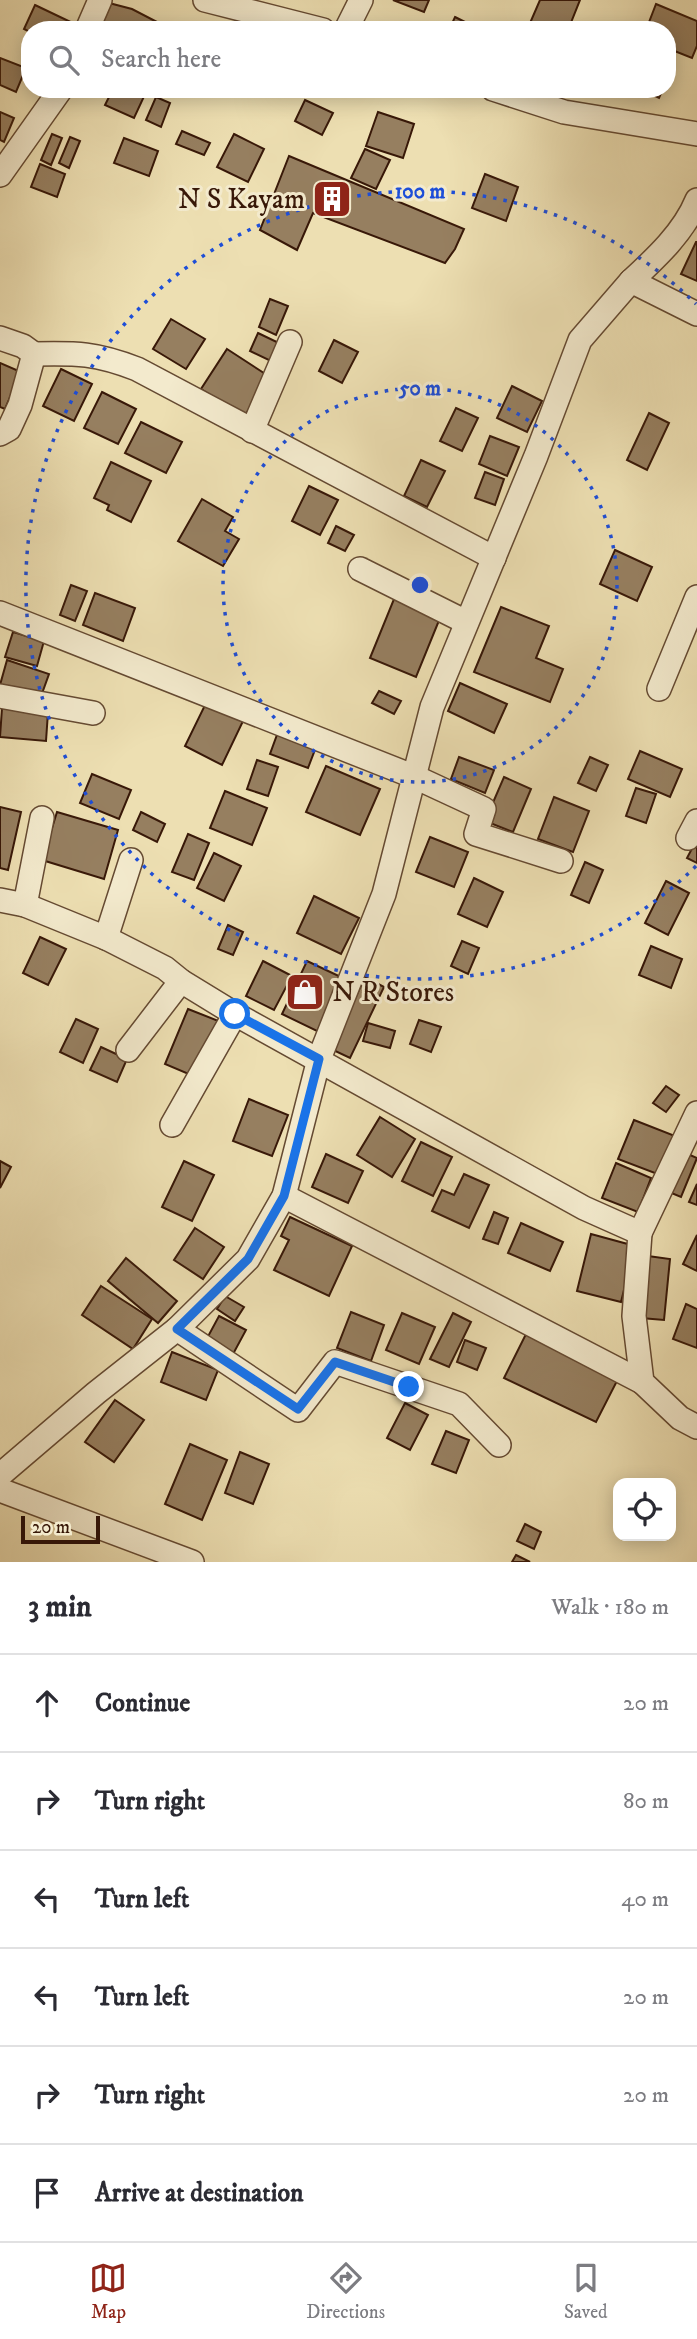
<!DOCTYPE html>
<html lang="en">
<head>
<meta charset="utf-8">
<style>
  :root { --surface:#fff; --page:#f7f7f7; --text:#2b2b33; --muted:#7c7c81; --line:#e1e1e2; --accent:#8f2418 }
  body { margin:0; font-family:"IM FELL DW Pica",serif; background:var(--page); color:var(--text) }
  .controls { position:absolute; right:21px; bottom:21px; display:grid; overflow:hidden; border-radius:14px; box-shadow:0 4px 18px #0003 }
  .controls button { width:63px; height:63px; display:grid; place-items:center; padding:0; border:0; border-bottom:2px solid var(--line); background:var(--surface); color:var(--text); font:35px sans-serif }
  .scale { position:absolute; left:21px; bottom:18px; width:79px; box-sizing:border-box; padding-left:7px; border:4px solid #381808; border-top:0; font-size:19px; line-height:24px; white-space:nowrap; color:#381808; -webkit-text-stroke:5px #f3eacd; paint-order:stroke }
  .stop { position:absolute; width:21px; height:21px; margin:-16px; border:5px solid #1a73e8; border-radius:50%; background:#fff }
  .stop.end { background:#1a73e8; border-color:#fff; box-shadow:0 2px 7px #0008 }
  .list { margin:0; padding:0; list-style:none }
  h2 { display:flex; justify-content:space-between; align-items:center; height:91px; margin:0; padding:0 28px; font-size:30px }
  h2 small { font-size:23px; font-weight:400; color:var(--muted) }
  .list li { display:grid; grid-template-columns:46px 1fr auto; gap:21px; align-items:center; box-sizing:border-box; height:98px; padding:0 28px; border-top:2px solid var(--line) }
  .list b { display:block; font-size:26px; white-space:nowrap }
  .list em { font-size:23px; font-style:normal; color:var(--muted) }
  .icon { flex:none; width:38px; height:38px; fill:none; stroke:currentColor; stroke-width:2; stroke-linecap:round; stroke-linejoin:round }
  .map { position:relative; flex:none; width:697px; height:1562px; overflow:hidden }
  .search { position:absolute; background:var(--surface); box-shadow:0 4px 18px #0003; left:21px; right:21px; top:21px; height:77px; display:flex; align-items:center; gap:18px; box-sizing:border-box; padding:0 24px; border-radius:28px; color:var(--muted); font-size:26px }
  .sheet { height:679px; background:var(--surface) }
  nav { display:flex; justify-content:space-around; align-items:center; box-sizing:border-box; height:98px; border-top:2px solid var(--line); background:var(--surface); font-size:19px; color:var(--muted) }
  nav a { display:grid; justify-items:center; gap:4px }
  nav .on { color:var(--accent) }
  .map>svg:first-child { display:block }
  .building { fill:#967f60; stroke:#381808; stroke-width:2 }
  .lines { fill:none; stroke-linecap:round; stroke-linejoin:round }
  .minor-casing { stroke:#654a32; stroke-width:26 }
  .minor { stroke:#f3eacd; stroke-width:23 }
  .route { stroke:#1a73e8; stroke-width:9 }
  .ring { fill:none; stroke:#1d4ed8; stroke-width:3.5; stroke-dasharray:3.5 7 }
  .labels { text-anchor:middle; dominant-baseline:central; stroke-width:6; stroke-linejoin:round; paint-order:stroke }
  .poi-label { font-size:28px; fill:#381808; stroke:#f3eacd; text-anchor:end }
  .centre { fill:#1d4ed8; stroke:#f3eacd; stroke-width:3.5 }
  .ring-label { font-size:21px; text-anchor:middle; font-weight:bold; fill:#1d4ed8; stroke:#f3eacd; stroke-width:6; stroke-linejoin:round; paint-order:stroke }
</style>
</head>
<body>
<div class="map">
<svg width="697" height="1562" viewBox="0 0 697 1562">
  <rect width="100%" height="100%" fill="#eddfb2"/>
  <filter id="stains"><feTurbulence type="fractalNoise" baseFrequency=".00286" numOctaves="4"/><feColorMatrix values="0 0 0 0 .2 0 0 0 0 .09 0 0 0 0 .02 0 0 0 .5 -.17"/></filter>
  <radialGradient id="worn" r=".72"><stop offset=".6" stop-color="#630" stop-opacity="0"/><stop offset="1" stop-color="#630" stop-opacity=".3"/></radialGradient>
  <g class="building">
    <path d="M393,0H429L424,12Z"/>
    <path d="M540,0H580L568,30H527Z"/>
    <path d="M109,3L132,9L159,23L156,30H98Z"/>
    <path d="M656,4L697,21V46L692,58L667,48V30H646Z"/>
    <path d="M35,5L77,25L75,30H30V32L24,29Z"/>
    <path d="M455,17L481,30H449Z"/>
    <path d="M0,58L26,68L16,92L0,85Z"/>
    <path d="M113,89L147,90L134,118L105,105Z"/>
    <path d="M334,89H351L348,95Z"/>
    <path d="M641,89H663L659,98Z"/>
    <path d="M156,97L170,103L161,127L146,120Z"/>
    <path d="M305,100L333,113L322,135L295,121Z"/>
    <path d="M0,112L14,118L4,142L0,140Z"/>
    <path d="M378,112L414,124L403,158L366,146Z"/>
    <path d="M182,131L210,143L204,155L176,144Z"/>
    <path d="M52,134L62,138L51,165L41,160Z"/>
    <path d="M234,134L264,149L248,182L217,167Z"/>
    <path d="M70,137L80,141L69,168L59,163Z"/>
    <path d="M124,138L158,151L149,176L114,163Z"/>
    <path d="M365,149L390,160L376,189L351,178Z"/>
    <path d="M289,156L464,229L455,249L445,263L313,213L297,250L260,230Z"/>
    <path d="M40,164L65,174L57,197L31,187Z"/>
    <path d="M485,174L518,187L506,221L472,208Z"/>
    <path d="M696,242H697V281L681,274Z"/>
    <path d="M270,299L288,306L276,335L259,327Z"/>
    <path d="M171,319L205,339L186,369L153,349Z"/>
    <path d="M258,333L283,345L275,363L250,351Z"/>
    <path d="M334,340L358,352L342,383L319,371Z"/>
    <path d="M227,349L270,377L244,417L201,389Z"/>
    <path d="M0,363L21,372L5,409L0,407Z"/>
    <path d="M61,369L92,384L74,421L43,406Z"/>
    <path d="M512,386L542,401L527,432L497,418Z"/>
    <path d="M102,392L136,409L118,444L84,428Z"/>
    <path d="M456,408L478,418L462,451L440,441Z"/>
    <path d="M649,413L669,423L647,470L627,460Z"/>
    <path d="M141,422L182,442L166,473L125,453Z"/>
    <path d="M490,436L519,447L507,476L479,464Z"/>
    <path d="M421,460L445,471L427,507L404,496Z"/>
    <path d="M111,462L151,481L131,522L107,510L109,505L94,498Z"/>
    <path d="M485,472L504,479L495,505L475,498Z"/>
    <path d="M309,486L338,500L320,535L292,521Z"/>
    <path d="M202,499L233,517L225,531L239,539L223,566L178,541Z"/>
    <path d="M336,526L354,535L345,551L328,543Z"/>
    <path d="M615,550L652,567L637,601L600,584Z"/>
    <path d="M71,585L87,591L75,621L60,615Z"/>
    <path d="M95,593L135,608L123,641L83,625Z"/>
    <path d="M394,599L440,618L416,677L370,658Z"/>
    <path d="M501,607L549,626L536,658L563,669L550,702L474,672Z"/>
    <path d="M13,632L44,641L37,666L5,657Z"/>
    <path d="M7,660L49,674L40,699L0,685Z"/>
    <path d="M460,683L507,704L494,733L448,711Z"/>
    <path d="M379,691L401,701L394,714L372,703Z"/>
    <path d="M207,701L244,719L222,765L185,746Z"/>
    <path d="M2,708L48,712L46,741L0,737Z"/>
    <path d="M278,732L316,747L308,768L270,754Z"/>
    <path d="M640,751L682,769L670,797L628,779Z"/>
    <path d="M459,757L494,770L485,793L451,779Z"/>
    <path d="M590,757L608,765L596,791L578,783Z"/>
    <path d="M257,760L278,767L268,796L247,789Z"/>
    <path d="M326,766L380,789L360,835L306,812Z"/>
    <path d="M92,774L131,790L119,819L80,803Z"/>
    <path d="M504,777L531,789L513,832L485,821Z"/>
    <path d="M636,788L656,794L646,823L626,816Z"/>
    <path d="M225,791L267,808L252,845L210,828Z"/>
    <path d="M554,797L589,811L573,852L538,839Z"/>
    <path d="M0,807L21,812L8,870L0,868Z"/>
    <path d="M57,812L118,830L104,879L42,860Z"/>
    <path d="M141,812L165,824L157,842L133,830Z"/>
    <path d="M188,834L209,843L194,880L172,872Z"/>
    <path d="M430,837L468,852L454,887L416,872Z"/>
    <path d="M697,839V863L687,858Z"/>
    <path d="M214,853L241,866L224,901L197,888Z"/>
    <path d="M585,862L603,870L589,903L571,895Z"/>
    <path d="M474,878L503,892L487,927L458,914Z"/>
    <path d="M666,881L689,893L668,935L645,923Z"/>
    <path d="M314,896L359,918L341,954L297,933Z"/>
    <path d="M228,925L243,932L233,955L218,949Z"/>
    <path d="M40,937L66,949L48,985L23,973Z"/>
    <path d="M462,941L479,948L468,974L451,966Z"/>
    <path d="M651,946L682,959L671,988L639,975Z"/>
    <path d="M263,961L292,976L274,1010L246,996Z"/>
    <path d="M307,961L343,978L319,1032L282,1014Z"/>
    <path d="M365,977L384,987L350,1058L331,1049Z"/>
    <path d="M188,1009L221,1022L198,1078L165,1064Z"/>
    <path d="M76,1019L98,1029L83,1063L60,1052Z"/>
    <path d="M419,1020L441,1027L431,1052L410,1044Z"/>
    <path d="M368,1023L395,1031L390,1048L363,1041Z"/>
    <path d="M101,1047L127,1059L117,1082L90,1070Z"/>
    <path d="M666,1086L679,1095L666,1112L653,1103Z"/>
    <path d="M249,1099L288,1115L272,1156L233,1141Z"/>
    <path d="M380,1117L415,1139L392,1177L357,1155Z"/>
    <path d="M634,1120L675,1136L660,1175L618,1159Z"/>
    <path d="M421,1142L452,1157L433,1196L402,1181Z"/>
    <path d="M681,1151L697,1158L681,1197L664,1190Z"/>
    <path d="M326,1154L363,1171L348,1203L312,1187Z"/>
    <path d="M0,1161L11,1167L0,1188Z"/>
    <path d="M184,1161L214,1175L192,1221L162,1207Z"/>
    <path d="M616,1163L651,1178L638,1212L602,1198Z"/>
    <path d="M464,1174L489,1185L469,1228L432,1211L442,1190L454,1195Z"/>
    <path d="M697,1184V1205L689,1202Z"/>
    <path d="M494,1212L508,1218L498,1244L483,1239Z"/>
    <path d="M290,1217L352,1246L329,1296L274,1270L289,1240L281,1236Z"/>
    <path d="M521,1223L563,1242L550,1271L508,1253Z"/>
    <path d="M195,1228L224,1247L203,1279L174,1260Z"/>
    <path d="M591,1234L635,1246L621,1302L577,1291Z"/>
    <path d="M697,1235V1271L683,1264Z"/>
    <path d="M648,1256L670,1259L664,1320L641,1318Z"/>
    <path d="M126,1258L177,1301L158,1323L108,1281Z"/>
    <path d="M101,1286L152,1319L133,1349L82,1315Z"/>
    <path d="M225,1296L244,1307L235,1321L217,1309Z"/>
    <path d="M686,1304L697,1309V1348L673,1339Z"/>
    <path d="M351,1312L384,1325L371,1361L337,1348Z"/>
    <path d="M402,1313L435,1327L419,1364L386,1350Z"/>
    <path d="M453,1313L471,1322L449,1367L430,1359Z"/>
    <path d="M219,1316L246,1330L232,1356L205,1342Z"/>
    <path d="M527,1332L619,1377L596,1422L504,1378Z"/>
    <path d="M465,1340L486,1348L477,1370L457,1362Z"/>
    <path d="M172,1352L218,1370L206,1400L161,1382Z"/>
    <path d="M115,1400L144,1420L114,1462L85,1442Z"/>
    <path d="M405,1403L428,1415L410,1450L387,1438Z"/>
    <path d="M446,1431L469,1440L456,1473L432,1464Z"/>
    <path d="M190,1444L227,1460L202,1520L165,1504Z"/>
    <path d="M240,1452L269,1464L253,1504L225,1493Z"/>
    <path d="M525,1524L541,1532L534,1549L517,1541Z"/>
    <path d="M516,1555L530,1562H512Z"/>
  </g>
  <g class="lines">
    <g class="minor-casing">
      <g id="minor">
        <path d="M205,0L323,30"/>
        <path d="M87,30L100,0"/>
        <path d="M346,30L361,0"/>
        <path d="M493,89L564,112L697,134"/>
        <path d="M0,175L61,89"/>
        <path d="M697,200C684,232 656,258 631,281L697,314"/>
        <path d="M0,338L23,346L34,354L20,405L9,429L0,434"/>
        <path d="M34,354C77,353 96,353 137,369L494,558"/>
        <path d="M252,431L290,342"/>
        <path d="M360,569L466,622"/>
        <path d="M0,613L415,777L484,809L476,834L561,861"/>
        <path d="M659,689L697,597"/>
        <path d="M0,696L93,713"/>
        <path d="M688,838L697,821"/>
        <path d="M0,900L25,905L106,938L165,968L181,981L235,1014L584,1208L640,1233L634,1316L642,1382L680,1418L697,1427"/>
        <path d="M25,905L42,818"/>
        <path d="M106,938L131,860"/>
        <path d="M128,1050L181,981"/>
        <path d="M172,1125L235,1014"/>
        <path d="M284,1196L642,1382"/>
        <path d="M640,1233L697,1113"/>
        <path d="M177,1329L298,1410L335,1362L459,1404L499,1445"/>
        <path d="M0,1475L96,1393L177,1329L248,1259L284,1196L319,1059L384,894L432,707L536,456L580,340L631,281"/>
        <path d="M0,1490L192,1562"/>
      </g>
    </g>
    <use href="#minor" class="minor"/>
  </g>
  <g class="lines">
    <path class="route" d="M235,1014L319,1059L284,1196L248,1259L177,1329L298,1409L335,1362L409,1387"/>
  </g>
  <g class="ring">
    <circle cx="420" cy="585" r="197"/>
    <path d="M696 866A394 394 0 1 1 696 304"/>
  </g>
  <defs>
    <g id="building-square" transform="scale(2.0125)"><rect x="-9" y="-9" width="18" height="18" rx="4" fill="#8f2418" stroke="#f3eacd"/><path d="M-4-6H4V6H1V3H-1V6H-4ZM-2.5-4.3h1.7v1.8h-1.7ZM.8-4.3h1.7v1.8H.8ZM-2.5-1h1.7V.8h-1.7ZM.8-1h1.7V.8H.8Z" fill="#fff"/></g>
    <g id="shop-square" transform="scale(2.0125)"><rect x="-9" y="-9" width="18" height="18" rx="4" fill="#8f2418" stroke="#f3eacd"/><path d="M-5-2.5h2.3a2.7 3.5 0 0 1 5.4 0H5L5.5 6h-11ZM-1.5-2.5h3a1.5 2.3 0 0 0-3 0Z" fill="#fff"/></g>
  </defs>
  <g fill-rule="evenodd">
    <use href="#building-square" x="332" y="199"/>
    <use href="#shop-square" x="305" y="992"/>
  </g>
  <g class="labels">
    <g class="poi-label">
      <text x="305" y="199">N S Kayam</text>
      <text x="332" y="992" text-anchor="start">N R Stores</text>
    </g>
  </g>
  <circle cx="420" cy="585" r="10" class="centre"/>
  <g class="ring-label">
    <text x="420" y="198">100 m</text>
    <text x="420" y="395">50 m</text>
  </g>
  <rect width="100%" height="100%" filter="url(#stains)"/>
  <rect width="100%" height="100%" fill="url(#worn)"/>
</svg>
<div class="controls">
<button><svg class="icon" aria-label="locate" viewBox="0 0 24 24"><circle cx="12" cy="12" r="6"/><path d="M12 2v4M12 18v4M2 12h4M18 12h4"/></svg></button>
</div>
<div class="scale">20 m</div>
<div class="stop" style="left:235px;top:1014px"></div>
<div class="stop end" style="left:409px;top:1387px"></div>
<div class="search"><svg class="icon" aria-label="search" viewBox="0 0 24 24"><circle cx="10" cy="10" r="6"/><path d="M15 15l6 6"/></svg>Search here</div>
</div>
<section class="sheet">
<h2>3 min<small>Walk · 180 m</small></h2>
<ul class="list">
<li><svg class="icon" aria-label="ahead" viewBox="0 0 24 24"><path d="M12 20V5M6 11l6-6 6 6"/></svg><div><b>Continue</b></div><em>20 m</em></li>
<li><svg class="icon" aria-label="right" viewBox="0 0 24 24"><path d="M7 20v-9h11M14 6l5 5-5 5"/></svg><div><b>Turn right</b></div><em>80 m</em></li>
<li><svg class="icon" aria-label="left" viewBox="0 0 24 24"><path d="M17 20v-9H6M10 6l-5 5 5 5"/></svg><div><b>Turn left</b></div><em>40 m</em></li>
<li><svg class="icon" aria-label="left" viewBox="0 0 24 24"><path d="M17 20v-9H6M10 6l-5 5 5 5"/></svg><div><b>Turn left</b></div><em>20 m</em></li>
<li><svg class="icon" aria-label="right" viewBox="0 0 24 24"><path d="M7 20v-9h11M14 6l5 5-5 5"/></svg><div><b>Turn right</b></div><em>20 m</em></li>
<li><svg class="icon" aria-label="arrive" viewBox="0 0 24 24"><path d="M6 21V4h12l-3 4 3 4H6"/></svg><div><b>Arrive at destination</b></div></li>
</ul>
</section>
<nav>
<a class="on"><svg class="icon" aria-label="map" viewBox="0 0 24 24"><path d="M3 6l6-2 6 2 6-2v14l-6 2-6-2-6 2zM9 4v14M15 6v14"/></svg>Map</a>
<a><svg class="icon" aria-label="directions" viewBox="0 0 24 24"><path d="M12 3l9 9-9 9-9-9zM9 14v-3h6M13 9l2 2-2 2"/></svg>Directions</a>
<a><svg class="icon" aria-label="saved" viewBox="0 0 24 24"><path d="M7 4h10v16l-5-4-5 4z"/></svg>Saved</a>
</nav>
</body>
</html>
